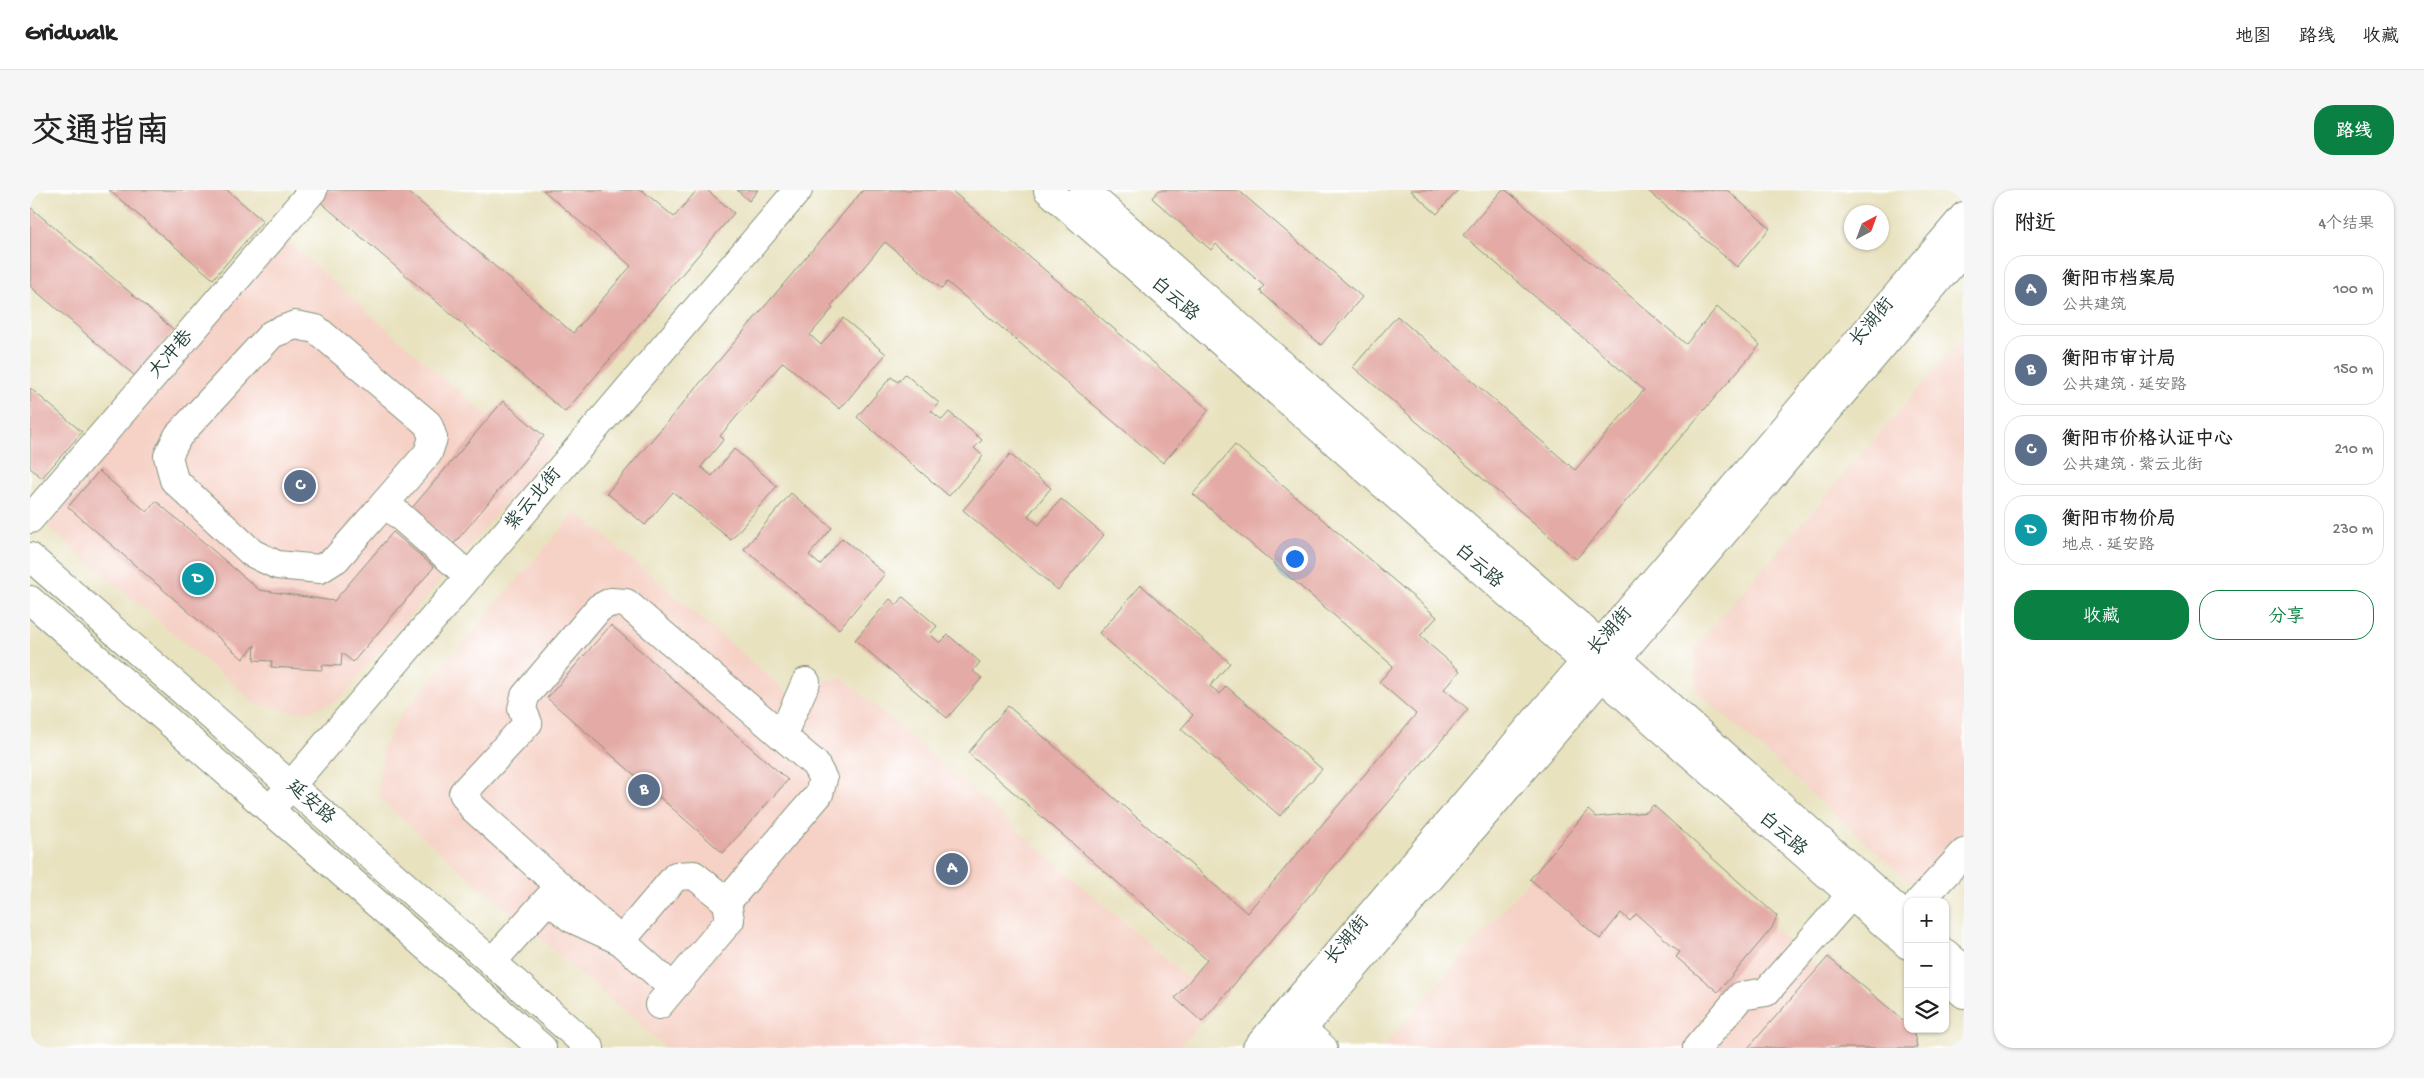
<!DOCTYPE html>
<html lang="zh">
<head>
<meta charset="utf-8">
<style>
  :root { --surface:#fff; --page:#f6f6f6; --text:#222; --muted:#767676; --line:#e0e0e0; --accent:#0b8043 }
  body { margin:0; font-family:"Gochi Hand","LXGW WenKai TC",sans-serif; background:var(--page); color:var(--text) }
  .controls { position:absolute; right:15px; bottom:15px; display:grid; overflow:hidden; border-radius:10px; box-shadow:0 1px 4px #0004 }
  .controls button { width:45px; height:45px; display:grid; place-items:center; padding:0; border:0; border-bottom:1px solid var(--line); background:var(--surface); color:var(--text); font:25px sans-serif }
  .compass { position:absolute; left:1814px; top:15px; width:45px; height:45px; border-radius:50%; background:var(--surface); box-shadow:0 1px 4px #0004; rotate:41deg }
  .you { position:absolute; left:1264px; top:368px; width:18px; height:18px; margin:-12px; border:4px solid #fff; border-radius:50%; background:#1a73e8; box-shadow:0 0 0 8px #1a73e833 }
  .badge { display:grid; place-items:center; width:32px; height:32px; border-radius:50%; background:var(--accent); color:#fff; font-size:16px; font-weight:700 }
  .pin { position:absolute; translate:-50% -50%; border:2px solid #fff; box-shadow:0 1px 5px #0006 }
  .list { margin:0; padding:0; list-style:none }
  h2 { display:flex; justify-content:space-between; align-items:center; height:65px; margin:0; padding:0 20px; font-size:21px }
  h2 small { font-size:16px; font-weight:400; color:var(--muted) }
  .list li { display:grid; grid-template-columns:32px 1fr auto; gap:15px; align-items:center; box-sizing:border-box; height:70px; margin:0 10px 10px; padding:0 10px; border:1px solid var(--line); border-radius:20px }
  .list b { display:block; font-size:19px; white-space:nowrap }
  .list p { margin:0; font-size:16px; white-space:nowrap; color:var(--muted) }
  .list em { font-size:16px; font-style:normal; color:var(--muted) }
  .actions { display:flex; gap:10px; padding:15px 20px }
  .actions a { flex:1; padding:11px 0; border:1px solid var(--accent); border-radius:20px; text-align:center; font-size:18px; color:var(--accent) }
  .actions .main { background:var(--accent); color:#fff }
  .icon { flex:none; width:28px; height:28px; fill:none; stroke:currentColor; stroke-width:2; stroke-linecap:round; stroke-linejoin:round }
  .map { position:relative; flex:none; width:1934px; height:858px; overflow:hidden; border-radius:20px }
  header { display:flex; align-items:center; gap:30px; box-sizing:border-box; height:70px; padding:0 25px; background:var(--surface); border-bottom:1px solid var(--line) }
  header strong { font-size:24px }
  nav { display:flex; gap:28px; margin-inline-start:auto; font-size:18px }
  .intro { display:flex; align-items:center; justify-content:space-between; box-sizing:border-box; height:120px; padding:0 30px }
  h1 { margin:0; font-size:35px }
  .button { padding:12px 22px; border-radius:20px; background:var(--accent); color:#fff; font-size:18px; font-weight:700 }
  main { display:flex; gap:30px; padding:0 30px }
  aside { flex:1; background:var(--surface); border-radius:20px; box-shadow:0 1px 4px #0004 }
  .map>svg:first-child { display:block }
  .built { fill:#f6d1c6 }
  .building { fill:#e4aaa5 }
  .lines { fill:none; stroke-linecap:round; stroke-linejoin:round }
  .minor-casing { stroke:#84907a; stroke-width:30 }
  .major-casing { stroke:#84907a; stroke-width:30 }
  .minor { stroke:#fff; stroke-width:28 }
  .major { stroke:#fff; stroke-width:28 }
  .labels { text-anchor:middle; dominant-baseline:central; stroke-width:5; stroke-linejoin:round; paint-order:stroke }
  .street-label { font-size:19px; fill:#1f3d34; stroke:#fff }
</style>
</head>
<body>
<header>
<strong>Gridwalk</strong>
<nav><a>地图</a><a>路线</a><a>收藏</a></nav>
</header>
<div class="intro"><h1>交通指南</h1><a class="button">路线</a></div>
<main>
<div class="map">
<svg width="1934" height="858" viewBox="0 0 1934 858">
  <rect width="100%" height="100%" fill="#fff"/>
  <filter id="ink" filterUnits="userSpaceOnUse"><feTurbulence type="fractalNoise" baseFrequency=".02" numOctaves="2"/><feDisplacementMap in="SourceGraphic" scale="10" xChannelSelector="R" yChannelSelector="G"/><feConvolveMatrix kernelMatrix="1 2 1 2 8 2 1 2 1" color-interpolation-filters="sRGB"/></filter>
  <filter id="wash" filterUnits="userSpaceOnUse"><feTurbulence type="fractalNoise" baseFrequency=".0096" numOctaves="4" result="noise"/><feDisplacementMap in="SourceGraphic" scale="20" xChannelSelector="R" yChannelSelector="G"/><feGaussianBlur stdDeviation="1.12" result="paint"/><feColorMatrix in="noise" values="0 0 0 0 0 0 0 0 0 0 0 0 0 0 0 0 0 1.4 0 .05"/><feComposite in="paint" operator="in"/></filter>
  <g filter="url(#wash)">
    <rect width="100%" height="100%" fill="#e8e2bf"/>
    <g class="built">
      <path d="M253,48L458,227L473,211L525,255L308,511L273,523L226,514L17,336Z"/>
      <path d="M1934,146V638L1903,676L1882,694L1666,500L1665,457Z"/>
      <path d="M546,322L774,516L796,491L813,488L1160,790L1145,808L1172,832L1149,858H637L350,610L349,590L353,558L372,523Z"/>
      <path d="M1500,689L1534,718L1560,689L1742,738L1789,778L1770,799L1838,858H1352Z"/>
    </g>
    <g id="blocks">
      <g class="building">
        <path d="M79,0H197L233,31L183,89Z"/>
        <path d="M296,0H376L543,143L601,76L513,0H612L644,27L667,0H677L704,23L535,222L288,10Z"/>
        <path d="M707,0H728L719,11Z"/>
        <path d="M833,0H921L1179,220L1133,273L917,92L912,99L855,52L801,116L803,118L780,145L791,155L813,128L856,164L810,219L753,172L690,246L694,249L671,277L682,286L704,259L747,296L701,350L643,302L615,335L577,303Z"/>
        <path d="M1129,0H1208L1332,107L1291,155L1230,101L1234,96L1186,54L1181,60L1122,8Z"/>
        <path d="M1380,0H1428L1407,24Z"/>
        <path d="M1472,0H1476L1656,154L1687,117L1730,155L1546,369L1323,177L1367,126L1545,280L1614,200L1433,45Z"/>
        <path d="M1617,0H1697L1740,38L1707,77Z"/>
        <path d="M0,17L144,140L105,186L0,96Z"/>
        <path d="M875,184L909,213L901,221L912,230L919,222L952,250L944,258L953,266L919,306L827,227L861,187L868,192Z"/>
        <path d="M0,198L52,242L12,288L0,278Z"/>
        <path d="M473,211L514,246L423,355L381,319Z"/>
        <path d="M1205,255L1407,427L1390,446L1430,481L1414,499L1438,519L1172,832L1145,808L1177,770L938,563L978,516L1217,723L1386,524L1349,492L1363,476L1163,304Z"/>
        <path d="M980,264L1021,298L998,326L1009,335L1031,309L1074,345L1028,400L933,320Z"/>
        <path d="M69,281L117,322L126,311L229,400L304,411L363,342L404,377L323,472L312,463L311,476L292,475V480L241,477L242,471L224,470L225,455L213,469L38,317Z"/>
        <path d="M761,303L802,338L779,365L790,375L812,348L855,384L809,439L714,359Z"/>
        <path d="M1111,395L1200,473L1180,496L1190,504L1196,496L1292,579L1250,626L1151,539L1163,525L1069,443Z"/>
        <path d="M873,407L907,436L900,444L910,453L918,445L950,472L943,481L952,488L917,528L825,450L860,409L867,415Z"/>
        <path d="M581,435L758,590L693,663L517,508Z"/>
        <path d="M1623,615L1747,726L1742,738L1688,802L1646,767L1650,762L1606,724L1600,731L1591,723L1570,749L1500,689L1558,620L1566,627L1617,622Z"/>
        <path d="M1798,767L1878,834V839H1882L1886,851L1887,858H1718Z"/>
      </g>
    </g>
  </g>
  <g filter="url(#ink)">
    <use href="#blocks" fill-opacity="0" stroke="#84907a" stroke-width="1"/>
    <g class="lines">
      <g class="minor-casing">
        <g id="minor">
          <path d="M1018,0L1878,755"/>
          <path d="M1054,0L1570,454L1878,729"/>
          <path d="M265,135L286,139L398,234L403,248L398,263L355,313L306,369L290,379L247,375L222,363L144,290L138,266L148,246L242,144Z"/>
          <path d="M355,313L439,386"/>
          <path d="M0,329L283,0"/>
          <path d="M752,546L776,492"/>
          <path d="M240,620L768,0"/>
          <path d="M1889,712L1934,663"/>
          <path d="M1915,763L1934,779"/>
          <path d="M462,772L518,709L541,728L591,751L646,686L664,685L697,712L700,730L629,815"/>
          <path d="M1915,788L1934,804"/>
          <path d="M643,798L443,618L433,603L498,533L492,519L495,506L569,418L581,412L596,413L785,574L793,589L789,604L697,712"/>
          <path d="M1272,839L1293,858"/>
          <path d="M1667,858L1711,806L1736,802L1821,705"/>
        </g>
      </g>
      <g class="major-casing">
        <g id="major">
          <path d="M0,367L560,858"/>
          <path d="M0,410L512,858"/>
          <path d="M1227,858L1934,26"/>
          <path d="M1256,858L1934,60"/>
        </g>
      </g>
      <use href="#minor" class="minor"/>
      <use href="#major" class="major"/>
    </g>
  </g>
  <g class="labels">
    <g class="street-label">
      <text transform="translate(1144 110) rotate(41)">白云路</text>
      <text transform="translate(1843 133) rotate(-50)">长湖街</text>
      <text transform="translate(142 165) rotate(-49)">大冲巷</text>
      <text transform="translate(504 310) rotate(-50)">紫云北街</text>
      <text transform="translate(1448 377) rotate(41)">白云路</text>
      <text transform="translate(1581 442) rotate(-49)">长湖街</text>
      <text transform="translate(280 613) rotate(41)">延安路</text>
      <text transform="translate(1752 645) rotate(41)">白云路</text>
      <text transform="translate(1318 751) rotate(-50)">长湖街</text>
    </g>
  </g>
</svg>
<div class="controls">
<button>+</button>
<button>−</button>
<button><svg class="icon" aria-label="layers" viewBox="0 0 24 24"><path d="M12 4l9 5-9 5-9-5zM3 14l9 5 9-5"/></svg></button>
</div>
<svg class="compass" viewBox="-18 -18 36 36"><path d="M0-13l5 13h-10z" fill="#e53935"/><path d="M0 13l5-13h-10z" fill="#767676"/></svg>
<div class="you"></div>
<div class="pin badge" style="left:922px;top:679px;background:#5c6f8a">A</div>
<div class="pin badge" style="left:614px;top:600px;background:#5c6f8a">B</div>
<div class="pin badge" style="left:270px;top:296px;background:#5c6f8a">C</div>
<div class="pin badge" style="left:168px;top:389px;background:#0f9aa8">D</div>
</div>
<aside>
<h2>附近<small>4个结果</small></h2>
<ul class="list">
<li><span class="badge" style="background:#5c6f8a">A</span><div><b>衡阳市档案局</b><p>公共建筑</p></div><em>100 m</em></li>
<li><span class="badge" style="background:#5c6f8a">B</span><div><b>衡阳市审计局</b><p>公共建筑 · 延安路</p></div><em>150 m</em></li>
<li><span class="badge" style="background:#5c6f8a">C</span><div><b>衡阳市价格认证中心</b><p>公共建筑 · 紫云北街</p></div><em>210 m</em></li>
<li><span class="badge" style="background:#0f9aa8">D</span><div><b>衡阳市物价局</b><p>地点 · 延安路</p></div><em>230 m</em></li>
</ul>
<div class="actions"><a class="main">收藏</a><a>分享</a></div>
</aside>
</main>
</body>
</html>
